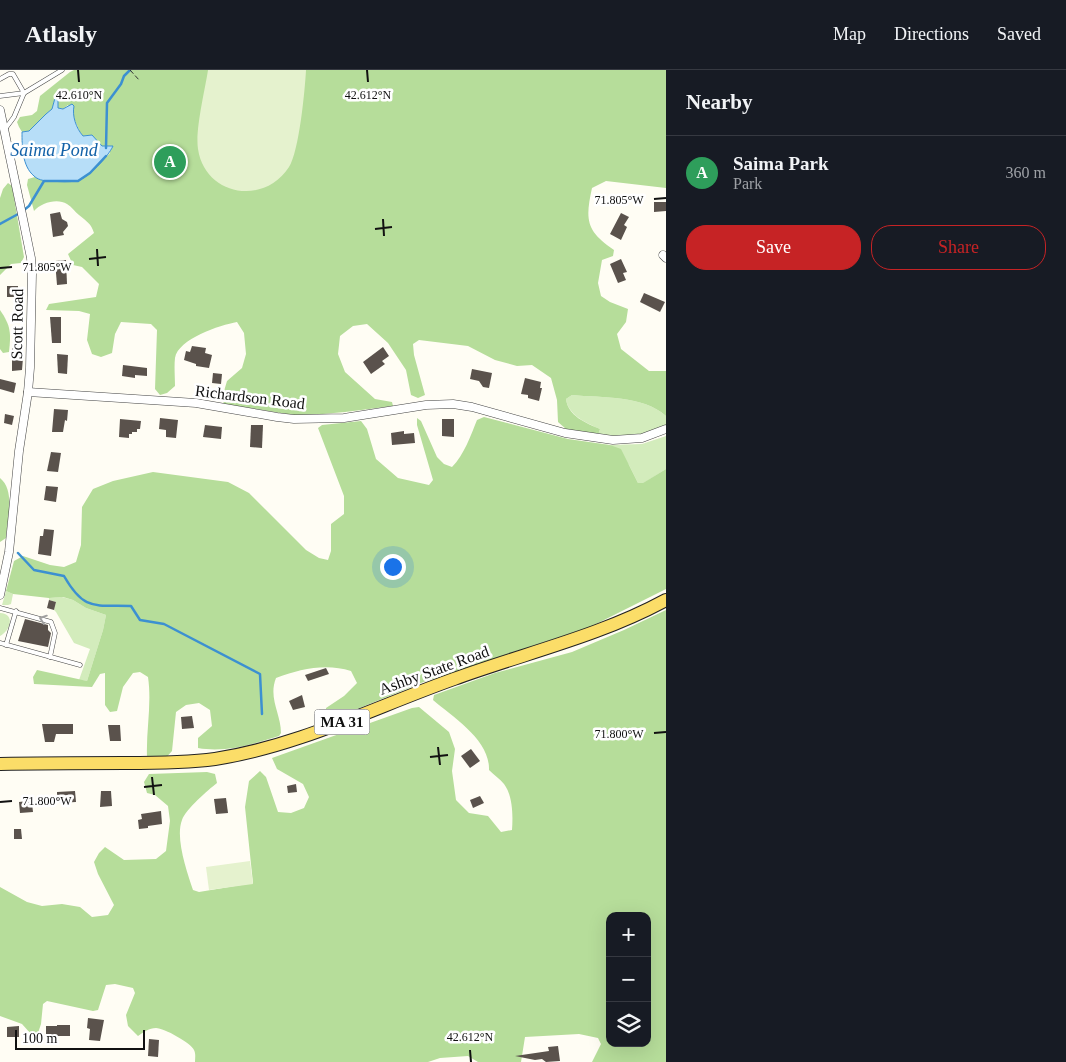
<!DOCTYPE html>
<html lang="en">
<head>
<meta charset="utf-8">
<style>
  :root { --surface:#171b24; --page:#242831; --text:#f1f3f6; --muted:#9ea1a6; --line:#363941; --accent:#c62325 }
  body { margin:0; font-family:"Times New Roman",serif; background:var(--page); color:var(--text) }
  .controls { position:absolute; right:15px; bottom:15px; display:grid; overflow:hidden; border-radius:10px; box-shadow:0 5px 20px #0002 }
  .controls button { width:45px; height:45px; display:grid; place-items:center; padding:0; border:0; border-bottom:1px solid var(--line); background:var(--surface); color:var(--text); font:25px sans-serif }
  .scale { position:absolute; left:15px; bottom:12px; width:130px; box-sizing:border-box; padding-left:5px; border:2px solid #111; border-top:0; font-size:14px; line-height:18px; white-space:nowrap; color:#111; -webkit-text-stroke:4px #fff; paint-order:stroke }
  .you { position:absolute; left:392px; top:496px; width:18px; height:18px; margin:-12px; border:4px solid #fff; border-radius:50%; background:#1a73e8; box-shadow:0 0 0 8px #1a73e833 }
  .badge { display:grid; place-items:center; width:32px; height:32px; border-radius:50%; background:var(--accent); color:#fff; font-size:16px; font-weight:700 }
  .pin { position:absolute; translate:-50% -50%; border:2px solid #fff; box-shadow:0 1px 5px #0006 }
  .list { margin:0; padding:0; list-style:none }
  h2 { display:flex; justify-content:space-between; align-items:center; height:65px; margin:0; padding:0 20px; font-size:21px }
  h2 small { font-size:16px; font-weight:400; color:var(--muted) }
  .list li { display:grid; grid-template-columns:32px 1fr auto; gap:15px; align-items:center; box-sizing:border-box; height:75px; padding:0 20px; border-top:1px solid var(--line) }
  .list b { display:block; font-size:19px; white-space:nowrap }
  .list p { margin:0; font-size:16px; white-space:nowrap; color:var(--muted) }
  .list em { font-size:16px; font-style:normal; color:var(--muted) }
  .actions { display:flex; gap:10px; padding:15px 20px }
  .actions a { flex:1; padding:11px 0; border:1px solid var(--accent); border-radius:20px; text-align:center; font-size:18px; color:var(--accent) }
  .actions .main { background:var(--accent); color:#fff }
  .icon { flex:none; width:28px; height:28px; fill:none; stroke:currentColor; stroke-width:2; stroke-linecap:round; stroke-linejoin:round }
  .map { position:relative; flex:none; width:666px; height:992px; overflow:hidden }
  header { display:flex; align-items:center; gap:30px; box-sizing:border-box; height:70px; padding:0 25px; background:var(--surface); border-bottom:1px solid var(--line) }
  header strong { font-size:24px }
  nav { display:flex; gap:28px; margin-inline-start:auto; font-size:18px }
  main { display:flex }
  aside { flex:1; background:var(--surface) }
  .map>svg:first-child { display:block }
  .green { fill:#d3ecbc }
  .forest { fill:#b6dd9a; fill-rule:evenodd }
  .pitch { fill:#e5f2ce }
  .water { fill:#b7def8; stroke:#3c90d1 }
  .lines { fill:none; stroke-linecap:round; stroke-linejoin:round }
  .stream { stroke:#3c90d1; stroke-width:2.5 }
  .building { fill:#5a524c }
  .lane-casing { stroke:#444; stroke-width:5 }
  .street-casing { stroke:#444; stroke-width:9 }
  .primary-casing { stroke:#222; stroke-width:14 }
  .path { stroke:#333; stroke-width:1; stroke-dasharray:5 2.5; stroke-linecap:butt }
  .lane { stroke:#fff; stroke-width:4 }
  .street { stroke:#fff; stroke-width:8 }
  .primary { stroke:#fbdd68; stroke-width:12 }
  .oneway { stroke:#a0a0a0 }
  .ticks { fill:none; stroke:#111; stroke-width:2 }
  .labels { text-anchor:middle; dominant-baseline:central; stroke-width:5; stroke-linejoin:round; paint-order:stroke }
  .shield { fill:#fff; stroke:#585858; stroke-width:1 }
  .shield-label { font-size:15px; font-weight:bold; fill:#111 }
  .street-label { font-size:16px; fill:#111; stroke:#fff }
  .water-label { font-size:18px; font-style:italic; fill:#1462a8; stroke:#fff }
  .ticks-label { font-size:12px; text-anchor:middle; fill:#111; stroke:#fff; stroke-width:5; stroke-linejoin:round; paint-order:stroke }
</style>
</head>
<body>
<header>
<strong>Atlasly</strong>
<nav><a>Map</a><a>Directions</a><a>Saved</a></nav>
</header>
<main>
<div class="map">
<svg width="666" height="992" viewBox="0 0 666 992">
  <rect width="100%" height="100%" fill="#fffdf4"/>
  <g class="green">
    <path d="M572,325C602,328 643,325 666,346V355C646,369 621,368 598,365L600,359C586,353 568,345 566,329Z"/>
    <path d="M666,366V399L642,414L638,413L629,395L610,375L642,374Z"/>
    <path d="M6,521L13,524L11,534L8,535H2Z"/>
    <path d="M62,527L73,530L86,538L106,545L103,560L87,611L79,610L90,579L74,573L56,542L54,540L56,532L49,530V528Z"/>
    <path d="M0,543C16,544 10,561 0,566Z"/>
  </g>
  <g class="forest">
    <path d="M74,0H666V118L606,111L592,118C585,150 586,161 614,180L613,186L602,190L598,213L601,226L610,232L628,239L626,252L617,264L621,279L649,301H666V346C643,325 602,328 572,325L566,329C568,346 586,353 600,359L598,365L566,359L558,352L557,330L551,308L532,295L517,296L495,290L468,276L419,270L413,274L414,285L425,325L418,328L411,325L406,300L388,273L367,254L353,256L340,266L338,284L345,302L375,329L392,332L393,336L345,342L300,346L224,334L222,328L227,311L242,298L246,284L244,263L237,252C220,255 178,269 175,288C174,297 175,307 175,316L167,323L160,325L155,319L157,260L151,254L121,252L115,264L112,283L101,287L92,284L87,270L90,244L79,241L46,240L49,234L96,227L99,214L82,197L73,195L68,184L94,163C91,153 87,152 79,145C75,142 72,137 67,134C57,128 41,133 34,141L27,115L28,109L35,107L44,111H78L90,103L110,83V76H102L92,65L83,66L80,62L68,35L63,39L58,38V31L55,28L52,39L46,44L29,61L22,62L19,57L17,52L20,47L32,45L37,41L40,26L70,2Z"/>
    <path d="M8,113L12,116L24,187L21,193L11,194L0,205V128L3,119Z"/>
    <path d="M0,240C11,256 11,263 9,282L3,283L0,279Z"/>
    <path d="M484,347L568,369L610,375L621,379L638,413H643L666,399V519L590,557L426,611L340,646L329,648L326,645V638L344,626L357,613L351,601C326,593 300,599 276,608C268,628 281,644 281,663L279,666C253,674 226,683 198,678V668L212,656L210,640L199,633L186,635L176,642L172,681L164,690L147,687C146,660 152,634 148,607L140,602L133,603L123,617L117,641L110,642L105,635V603L100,604L92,617L34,614L33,607L37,600L87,611L103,560L106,545L86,538L73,530L63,527L49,528L13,524L6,521L14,491L23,486L50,495L64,497L76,492L81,475L82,437L93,419L113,411L153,402L228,412L249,423L306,480L319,488L328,490L331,481V454L344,444V426L318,358L322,355L361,351L367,359L376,389L398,408L429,415L433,410L417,355V348L421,351L437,387L444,394L452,397C464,385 471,365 477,350Z"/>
    <path d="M0,408C16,421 7,451 6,468L0,472Z"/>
    <path d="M666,540V992H592L601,974L598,968L579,964L525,967L521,992H478L468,986L440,988L428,992H195C195,988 196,984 194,980C191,973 164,958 156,958C149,958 144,962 138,966L128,956L126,945L135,923L133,918L115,914L106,915L98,940L93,941L47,931L43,934L41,954L38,963L31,964L22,954L0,946V817L27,832L42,836L62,834L80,837L92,847L108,845L114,835L98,804L94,792L99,783L105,777L124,790L156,789L166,781L170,751L168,736L155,725L147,723L144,712L149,704L207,702L215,704L217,713C208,720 186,739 182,750C175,768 187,802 193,820L199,822L253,813L245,737L249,711L260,701L266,707L278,742L291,743L304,738L309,727L303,714L277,699L272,688L412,638L419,637L449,662L455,679L452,701L456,730L469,743L488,746L501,762L512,760C513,746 513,726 504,714C500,709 493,704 489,700C490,670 454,648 433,630L434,625L495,603L572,582L624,560ZM610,846H647V973H610Z"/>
  </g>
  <g class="pitch">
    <path d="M208,0H306C305,20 299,82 289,97C264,136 205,126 198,79C195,60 205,20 208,0Z"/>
    <path d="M250,791L253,814L209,820L206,797Z"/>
  </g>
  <path class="water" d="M55,28H58V38L63,39L72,34L74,36C72,46 76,58 83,66L92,65L102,76H113C108,87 88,108 77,111C69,112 60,112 53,111C47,111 39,111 34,106C22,96 22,76 22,62L29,61L46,44L52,39Z"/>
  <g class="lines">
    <g class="stream">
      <path d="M106,78L107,33L121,14L124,6L130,0"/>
      <path d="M24,140L29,136L44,111H78L90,103L106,86"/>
      <path d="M0,154L20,143"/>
      <path d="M18,483L34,500L64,506C84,541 94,535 131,536L140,550L164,554L260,604L262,644"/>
    </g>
  </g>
  <g class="building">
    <path d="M654,132H666V141L654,142Z"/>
    <path d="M60,142L62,149L67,152L68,156L63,162L64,165L53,167L50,144Z"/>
    <path d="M621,143L629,147L624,155L627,157L621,170L610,164Z"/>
    <path d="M621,189L627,202L623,203L626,210L618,213L610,194Z"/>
    <path d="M66,190L67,214L57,215L55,191Z"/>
    <rect x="7" y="216" width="11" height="11"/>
    <path d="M644,223L665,232L660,242L640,232Z"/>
    <path d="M50,247H61V273H52Z"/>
    <path d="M192,276L206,278L205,283L212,285L209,298L196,296V294L184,290L186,281L190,282Z"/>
    <path d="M383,277L389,286L382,291L385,294L371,304L363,292Z"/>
    <path d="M12,278H19V288H23L22,300L12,301Z"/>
    <path d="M57,284L68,285L67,304L58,303Z"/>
    <path d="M123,295L147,298V306L135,305V308L122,306Z"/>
    <path d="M472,299L492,303L489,318L483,317L479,311L470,309Z"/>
    <path d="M213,303L222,304L221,314L212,313Z"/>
    <path d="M525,308L541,312L540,318H542L539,331L528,328V325L521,324Z"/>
    <path d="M0,309L16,313L14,323L0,319Z"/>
    <path d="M54,339L68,340L67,351L65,350L63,362H52Z"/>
    <path d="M5,344L14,346L12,355L4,353Z"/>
    <path d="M160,348L178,350L176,368L166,367V360L159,359Z"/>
    <path d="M120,349L141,351L140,359H137V362H132V364H129V368L119,367Z"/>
    <path d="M442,349H454V367L442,366Z"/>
    <path d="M205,355L222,357L221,369L203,367Z"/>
    <path d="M251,355H263L262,378L250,377Z"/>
    <path d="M404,361V364L414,363L415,373L392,375L391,363Z"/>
    <path d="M51,382L61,383L58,402L47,401Z"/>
    <path d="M46,416L58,417L56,432L44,430Z"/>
    <path d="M44,459L54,460L51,486L38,484L40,466H43Z"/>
    <path d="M49,530L56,532L54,540L47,538Z"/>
    <path d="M25,549L48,555V560L51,563L48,577L18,571Z"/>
    <path d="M326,598L329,604L308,611L305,605Z"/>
    <path d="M302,625L305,637L293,640L289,631Z"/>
    <path d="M192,646L194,658L182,659L181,647Z"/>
    <path d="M42,654H73V664H56L54,672H45Z"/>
    <path d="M108,655H120L121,671H110Z"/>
    <path d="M471,679L480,691L470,698L461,686Z"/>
    <path d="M296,714L297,722L288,723L287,716Z"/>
    <path d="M75,721L76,732L57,733V722Z"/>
    <path d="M101,721H111L112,736L100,737Z"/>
    <path d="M480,726L484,733L473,738L470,730Z"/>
    <path d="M226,728L228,743L216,744L214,729Z"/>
    <path d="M29,729L32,733L33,742L20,743L19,732L27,731Z"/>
    <path d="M161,741L162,754L148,756V758L139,759L138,750L142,749L141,744Z"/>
    <path d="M14,759H21L22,769H14Z"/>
    <path d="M88,948L104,950L100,971L89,970L90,959L87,958Z"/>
    <path d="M57,955H70V966H57V970H46V956H57Z"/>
    <path d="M19,956V967H7V957Z"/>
    <path d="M149,969L159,970L158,987L148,986Z"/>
    <path d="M558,976L560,991L546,992L542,989L535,990L515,986L549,981L548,977Z"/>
  </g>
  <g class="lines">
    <g class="lane-casing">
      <g id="lane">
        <path d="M0,9L9,4H13L24,23L14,47L5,59"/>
        <path d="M0,26L24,23L62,0"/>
        <path d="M0,538L51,552L55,563L50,587"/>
        <path d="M0,573L80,595"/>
        <path d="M6,575L16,541"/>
      </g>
    </g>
    <g class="street-casing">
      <g id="street">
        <path d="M0,40L23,149L31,188L32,204L30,298L28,322L19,381L9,482L0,525"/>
        <path d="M663,185L666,188"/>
        <path d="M28,322L196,333L277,347L294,349L344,348L426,335L453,334L472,337L565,363L613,370L642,368L666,359"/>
      </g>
    </g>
    <g class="primary-casing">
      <path id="primary" d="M0,694C42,693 83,693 125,693C154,693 185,693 215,689C299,676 375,637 454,609C525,583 600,566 666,530"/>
    </g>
    <path class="path" d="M130,0L140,11"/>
    <use href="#lane" class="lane"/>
    <use href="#street" class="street"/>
    <use href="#primary" class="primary"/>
  </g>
  <defs><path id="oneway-chevron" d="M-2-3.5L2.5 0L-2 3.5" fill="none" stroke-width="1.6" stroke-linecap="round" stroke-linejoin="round" transform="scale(1.25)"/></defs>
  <use class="oneway" href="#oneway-chevron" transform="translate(43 549) rotate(-161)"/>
  <path class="ticks" d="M78,0L79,12M367,0L368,12M654,129L666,128M383,149L384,166M375,159L392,157M97,179L98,196M89,189L106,187M0,198L12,197M654,663L666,662M438,677L440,695M430,687L448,685M152,707L154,725M144,717L162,715M0,732L12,731M470,980L471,992"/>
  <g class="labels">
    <rect class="shield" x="314.5" y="639.5" width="55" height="25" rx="4"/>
    <g class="shield-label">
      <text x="342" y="652">MA 31</text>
    </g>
    <g class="street-label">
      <text transform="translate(17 254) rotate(-89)">Scott Road</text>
      <text transform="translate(250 327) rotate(7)">Richardson Road</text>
      <text transform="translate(434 600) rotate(-20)">Ashby State Road</text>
    </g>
    <g class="water-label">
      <text x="54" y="80">Saima Pond</text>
    </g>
  </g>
  <g class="ticks-label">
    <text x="79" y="29">42.610°N</text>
    <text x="368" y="29">42.612°N</text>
    <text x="619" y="134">71.805°W</text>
    <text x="47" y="201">71.805°W</text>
    <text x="619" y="668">71.800°W</text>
    <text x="47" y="735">71.800°W</text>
    <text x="470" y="971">42.612°N</text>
  </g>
</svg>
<div class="controls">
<button>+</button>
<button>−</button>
<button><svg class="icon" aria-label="layers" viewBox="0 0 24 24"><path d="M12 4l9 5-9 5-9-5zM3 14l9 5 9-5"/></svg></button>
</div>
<div class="scale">100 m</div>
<div class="you"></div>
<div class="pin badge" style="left:170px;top:92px;background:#2e9e5b">A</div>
</div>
<aside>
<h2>Nearby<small></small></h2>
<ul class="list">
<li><span class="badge" style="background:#2e9e5b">A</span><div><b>Saima Park</b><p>Park</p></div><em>360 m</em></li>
</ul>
<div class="actions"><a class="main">Save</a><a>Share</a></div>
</aside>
</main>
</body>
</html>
